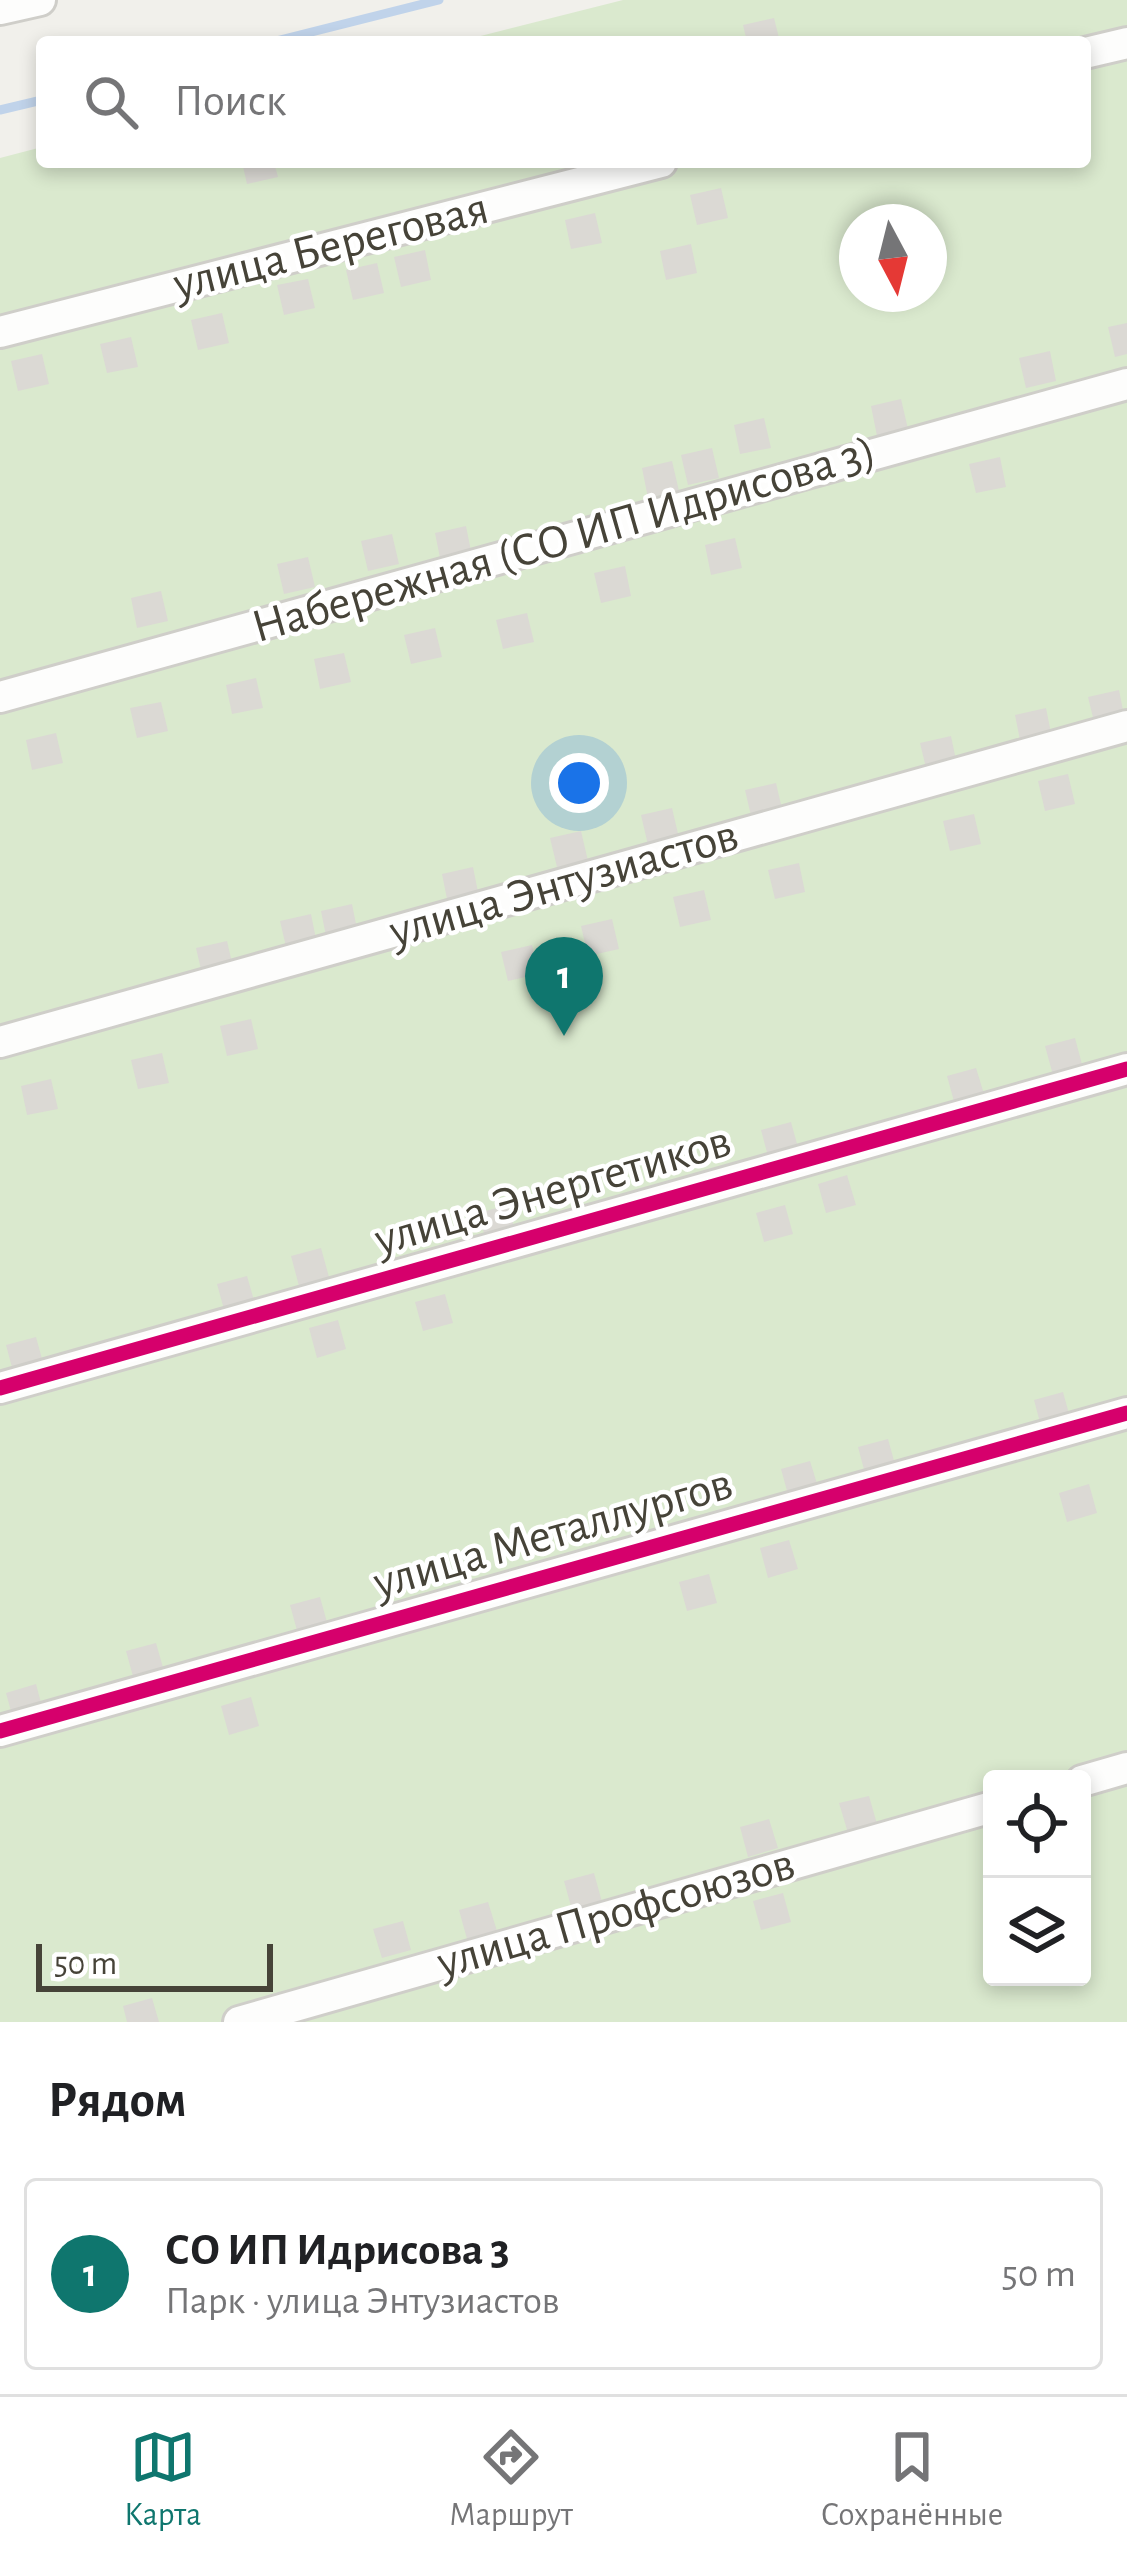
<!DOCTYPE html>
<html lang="ru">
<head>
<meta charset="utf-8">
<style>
  :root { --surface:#fff; --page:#f6f6f6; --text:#202124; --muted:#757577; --line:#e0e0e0; --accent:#0f766e }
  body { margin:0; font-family:"Alegreya Sans",sans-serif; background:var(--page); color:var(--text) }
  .controls { position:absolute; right:36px; bottom:36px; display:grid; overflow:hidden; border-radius:12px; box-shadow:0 6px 18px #0003 }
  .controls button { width:108px; height:108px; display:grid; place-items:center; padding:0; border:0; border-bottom:3px solid var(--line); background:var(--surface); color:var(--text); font:60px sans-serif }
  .compass { position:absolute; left:839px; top:204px; width:108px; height:108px; border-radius:50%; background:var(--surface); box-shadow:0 6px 18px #0003; rotate:173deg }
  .scale { position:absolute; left:36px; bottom:30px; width:237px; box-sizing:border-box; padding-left:12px; border:6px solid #464338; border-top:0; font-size:33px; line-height:42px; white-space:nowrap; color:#464338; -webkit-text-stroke:9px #fff; paint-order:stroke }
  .you { position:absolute; left:579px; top:783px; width:42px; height:42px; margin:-30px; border:9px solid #fff; border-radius:50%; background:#1a73e8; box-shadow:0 0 0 18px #1a73e833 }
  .badge { display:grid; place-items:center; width:78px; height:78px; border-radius:50%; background:var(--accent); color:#fff; font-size:39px; font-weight:700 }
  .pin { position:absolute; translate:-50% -99px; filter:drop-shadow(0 3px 6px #0008) }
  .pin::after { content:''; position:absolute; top:63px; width:42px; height:36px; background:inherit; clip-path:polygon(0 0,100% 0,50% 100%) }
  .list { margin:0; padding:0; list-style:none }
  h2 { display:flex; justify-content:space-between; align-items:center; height:156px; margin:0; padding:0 48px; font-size:51px }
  h2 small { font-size:39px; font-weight:400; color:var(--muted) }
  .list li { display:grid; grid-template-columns:78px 1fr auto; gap:36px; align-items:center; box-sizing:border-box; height:192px; margin:0 24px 24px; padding:0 24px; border:3px solid var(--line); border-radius:12px }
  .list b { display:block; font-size:45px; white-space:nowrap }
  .list p { margin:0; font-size:39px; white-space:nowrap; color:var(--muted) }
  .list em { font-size:39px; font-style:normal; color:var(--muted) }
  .icon { flex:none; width:66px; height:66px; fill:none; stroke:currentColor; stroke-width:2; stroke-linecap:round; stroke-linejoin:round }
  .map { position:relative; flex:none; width:1127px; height:2022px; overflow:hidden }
  .search { position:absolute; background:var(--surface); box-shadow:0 6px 18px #0003; left:36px; right:36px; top:36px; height:132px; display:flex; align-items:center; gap:30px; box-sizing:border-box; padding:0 42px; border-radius:12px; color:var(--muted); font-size:45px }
  .sheet { height:372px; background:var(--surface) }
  nav { display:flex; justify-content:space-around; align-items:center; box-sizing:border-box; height:168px; border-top:3px solid var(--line); background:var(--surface); font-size:33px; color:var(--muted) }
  nav a { display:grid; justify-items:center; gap:6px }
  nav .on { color:var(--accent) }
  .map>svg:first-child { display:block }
  .green { fill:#dae9ce; fill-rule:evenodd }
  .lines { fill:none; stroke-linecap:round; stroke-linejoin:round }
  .stream { stroke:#c0d3ea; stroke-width:9 }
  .building { fill:#dbd9d4 }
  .street-casing { stroke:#cfcec9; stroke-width:36 }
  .street { stroke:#fdfdfc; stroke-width:30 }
  .cycleway-casing { stroke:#fff; stroke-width:22 }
  .cycleway { stroke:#d6006c; stroke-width:15 }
  .labels { text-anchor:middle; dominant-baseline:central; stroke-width:9; stroke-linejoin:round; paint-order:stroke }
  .street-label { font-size:48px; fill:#464338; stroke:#fff }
</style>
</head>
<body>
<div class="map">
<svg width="1127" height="2022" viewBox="0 0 1127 2022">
  <rect width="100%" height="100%" fill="#f1f0eb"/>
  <path class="green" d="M623,0H1127V2022H0V158L42,147V162H1085V42H457ZM857,222H929V294H857ZM992,1779H1082V1977H992Z"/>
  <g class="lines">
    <g class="stream">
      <path d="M272,42L439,0"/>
      <path d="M0,110L42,100"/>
    </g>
  </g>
  <g class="building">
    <path d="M774,18L780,42H747L743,25Z"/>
    <path d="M242,162H274L278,177L247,184Z"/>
    <path d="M721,188L728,218L697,225L690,195Z"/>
    <path d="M595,213L602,243L571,249L565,220Z"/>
    <path d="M691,244L697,273L666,280L660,251Z"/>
    <path d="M425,250L431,280L401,287L394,257Z"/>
    <path d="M377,263L384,293L353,300L346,270Z"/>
    <path d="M308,279L315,308L284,315L277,285Z"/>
    <path d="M222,313L229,343L198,350L191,320Z"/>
    <path d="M1127,323V354L1115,357L1108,327Z"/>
    <path d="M131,337L138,367L107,373L100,344Z"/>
    <path d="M1050,351L1056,381L1026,388L1019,358Z"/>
    <path d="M42,354L49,384L18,391L11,361Z"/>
    <path d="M901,399L908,429L877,436L871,406Z"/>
    <path d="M764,418L771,448L740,454L734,425Z"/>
    <path d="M712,448L719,478L688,485L681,455Z"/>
    <path d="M1000,457L1006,487L976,493L969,464Z"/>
    <path d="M672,461L679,491L648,498L642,468Z"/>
    <path d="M466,526L472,556L441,563L435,533Z"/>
    <path d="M392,534L399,564L368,571L361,541Z"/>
    <path d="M735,538L742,568L711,575L705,545Z"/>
    <path d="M308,557L315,587L284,594L277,564Z"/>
    <path d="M625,566L631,596L601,603L594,573Z"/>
    <path d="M161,591L168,621L137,628L131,598Z"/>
    <path d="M527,613L534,642L503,649L496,620Z"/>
    <path d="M435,628L442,657L411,664L404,635Z"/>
    <path d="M344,653L351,682L320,689L314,659Z"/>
    <path d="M256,678L263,708L232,714L226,685Z"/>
    <path d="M1119,690L1125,720L1095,726L1088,697Z"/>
    <path d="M161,702L168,731L137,738L130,708Z"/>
    <path d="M1046,708L1052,738L1021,745L1015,715Z"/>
    <path d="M56,733L63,763L32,770L26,740Z"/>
    <path d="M951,736L957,765L927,772L920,743Z"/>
    <path d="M1068,774L1075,804L1045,811L1038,781Z"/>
    <path d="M776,783L783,813L752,820L745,790Z"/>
    <path d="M672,808L679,838L648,845L641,815Z"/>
    <path d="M974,814L981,844L950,851L943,821Z"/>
    <path d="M581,831L588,861L557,867L550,838Z"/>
    <path d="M799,863L805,892L775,899L768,870Z"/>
    <path d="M473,867L479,897L448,904L442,874Z"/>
    <path d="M704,890L711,920L680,927L673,897Z"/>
    <path d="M352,904L358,934L327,941L321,911Z"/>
    <path d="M311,914L317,944L287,951L280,921Z"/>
    <path d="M612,919L619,949L588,956L581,926Z"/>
    <path d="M227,941L234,971L203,978L196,948Z"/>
    <path d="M532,945L539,974L508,981L501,952Z"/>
    <path d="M251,1019L258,1049L227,1056L220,1026Z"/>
    <path d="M1075,1038L1083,1068L1053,1075L1045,1046Z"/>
    <path d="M162,1053L169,1083L138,1089L131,1060Z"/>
    <path d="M976,1068L985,1097L955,1105L947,1076Z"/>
    <path d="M51,1079L58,1109L27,1115L21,1086Z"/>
    <path d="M791,1122L799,1151L769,1160L761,1130Z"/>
    <path d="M847,1175L856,1205L826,1213L818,1184Z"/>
    <path d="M508,1205L516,1234L487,1243L478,1213Z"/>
    <path d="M785,1205L793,1234L764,1242L756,1213Z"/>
    <path d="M321,1248L329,1277L299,1286L291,1256Z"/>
    <path d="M247,1276L255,1304L225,1313L217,1284Z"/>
    <path d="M445,1294L453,1323L423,1331L415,1302Z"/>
    <path d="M338,1320L346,1349L317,1358L309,1328Z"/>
    <path d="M36,1337L44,1366L14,1375L6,1345Z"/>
    <path d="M1063,1392L1071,1421L1042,1430L1034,1400Z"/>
    <path d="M888,1439L896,1468L866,1477L858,1447Z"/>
    <path d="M810,1461L819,1490L789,1498L781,1469Z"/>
    <path d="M1089,1484L1097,1513L1067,1522L1059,1493Z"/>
    <path d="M789,1540L798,1569L768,1578L760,1548Z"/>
    <path d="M709,1574L717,1603L687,1611L679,1582Z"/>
    <path d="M320,1597L328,1626L298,1634L290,1605Z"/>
    <path d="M156,1643L164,1671L134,1680L126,1651Z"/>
    <path d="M36,1684L44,1714L14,1722L6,1693Z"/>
    <path d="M251,1697L259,1726L229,1735L221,1706Z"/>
    <path d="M869,1796L877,1824L848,1833L839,1803Z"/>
    <path d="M769,1819L778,1848L748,1857L740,1827Z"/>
    <path d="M594,1873L602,1902L572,1910L564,1881Z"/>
    <path d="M783,1893L791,1922L761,1930L753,1901Z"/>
    <path d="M488,1902L497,1931L467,1939L459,1910Z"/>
    <path d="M403,1921L411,1950L382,1958L373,1929Z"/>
    <path d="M152,1998L159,2022H127L123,2006Z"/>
  </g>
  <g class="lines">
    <g class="street-casing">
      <g id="street">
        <path d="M0,9L40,0"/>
        <path d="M1085,53L1127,43"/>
        <path d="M0,332L661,162"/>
        <path d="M0,697L1127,384"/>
        <path d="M0,1042L1127,726"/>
        <path d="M0,1388L1127,1069"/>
        <path d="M0,1731L1127,1413"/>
        <path d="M1082,1781L1127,1768"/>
        <path d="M239,2022L992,1807"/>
      </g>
    </g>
    <use href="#street" class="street"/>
    <g class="cycleway-casing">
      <g id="cycleway">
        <path d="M0,1388L1127,1069"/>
        <path d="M0,1731L1127,1413"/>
      </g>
    </g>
    <use href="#cycleway" class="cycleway"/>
  </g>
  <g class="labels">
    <g class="street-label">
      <text transform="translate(331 247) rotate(-14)">улица Береговая</text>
      <text transform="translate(564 540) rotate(-16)">Набережная (СО ИП Идрисова 3)</text>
      <text transform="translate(564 884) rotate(-16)">улица Энтузиастов</text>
      <text transform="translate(553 1191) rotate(-16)">улица Энергетиков</text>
      <text transform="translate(553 1534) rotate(-16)">улица Металлургов</text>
      <text transform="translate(616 1914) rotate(-16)">улица Профсоюзов</text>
    </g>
  </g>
</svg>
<div class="controls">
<button><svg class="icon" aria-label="locate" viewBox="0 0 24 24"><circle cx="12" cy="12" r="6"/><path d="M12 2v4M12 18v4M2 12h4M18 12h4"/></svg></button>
<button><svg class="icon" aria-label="layers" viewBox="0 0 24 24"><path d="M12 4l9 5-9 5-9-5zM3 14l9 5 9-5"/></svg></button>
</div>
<svg class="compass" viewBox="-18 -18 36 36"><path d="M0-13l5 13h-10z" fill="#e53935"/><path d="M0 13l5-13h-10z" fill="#757577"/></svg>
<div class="scale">50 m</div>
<div class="you"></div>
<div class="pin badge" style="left:564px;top:1036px">1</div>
<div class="search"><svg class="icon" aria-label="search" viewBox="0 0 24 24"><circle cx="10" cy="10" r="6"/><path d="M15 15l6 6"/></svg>Поиск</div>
</div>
<section class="sheet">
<h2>Рядом<small></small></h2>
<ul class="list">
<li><span class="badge">1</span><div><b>СО ИП Идрисова 3</b><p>Парк · улица Энтузиастов</p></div><em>50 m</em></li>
</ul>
</section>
<nav>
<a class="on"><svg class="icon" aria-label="map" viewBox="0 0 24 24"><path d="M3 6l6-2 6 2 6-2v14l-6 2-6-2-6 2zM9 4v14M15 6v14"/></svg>Карта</a>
<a><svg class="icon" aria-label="directions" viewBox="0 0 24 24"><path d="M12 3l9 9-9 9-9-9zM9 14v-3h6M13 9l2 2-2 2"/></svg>Маршрут</a>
<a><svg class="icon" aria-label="saved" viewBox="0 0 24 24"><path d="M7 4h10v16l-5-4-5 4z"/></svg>Сохранённые</a>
</nav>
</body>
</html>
